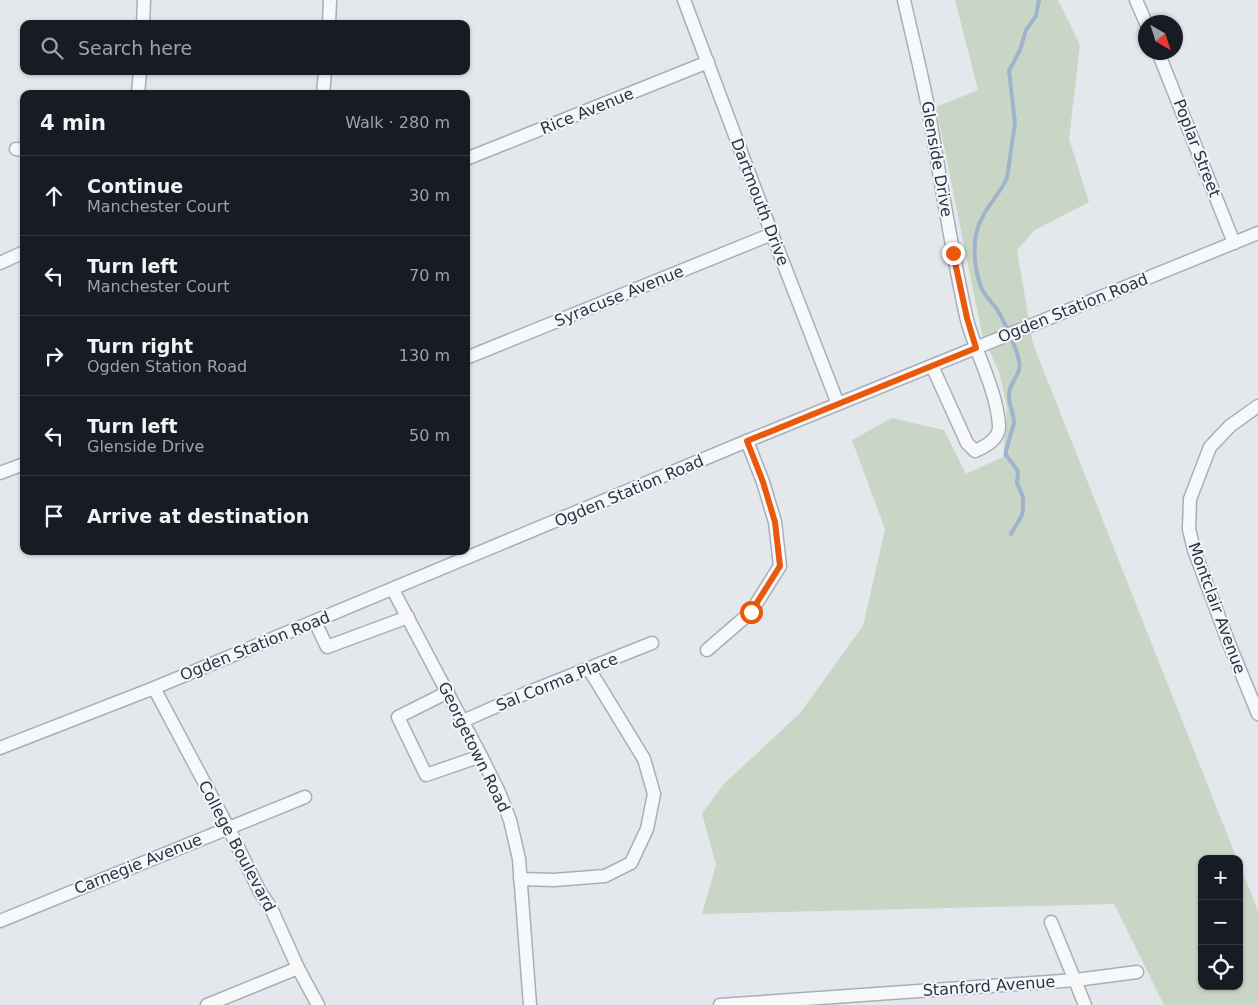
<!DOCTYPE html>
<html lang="en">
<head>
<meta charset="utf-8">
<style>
  :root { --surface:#171b24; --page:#242831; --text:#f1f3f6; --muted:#9ea1a6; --line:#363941 }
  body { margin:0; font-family:"DejaVu Sans",sans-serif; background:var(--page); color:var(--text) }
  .controls { position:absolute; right:15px; bottom:15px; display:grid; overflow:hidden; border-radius:10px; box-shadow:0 1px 4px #0004 }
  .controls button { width:45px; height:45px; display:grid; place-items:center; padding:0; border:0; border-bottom:1px solid var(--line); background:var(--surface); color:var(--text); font:25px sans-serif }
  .compass { position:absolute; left:1138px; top:15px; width:45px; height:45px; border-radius:50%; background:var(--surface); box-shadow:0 1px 4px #0004; rotate:141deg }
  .stop { position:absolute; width:15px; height:15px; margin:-11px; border:4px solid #ea580c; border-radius:50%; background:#fff }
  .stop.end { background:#ea580c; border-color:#fff; box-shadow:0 1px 5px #0008 }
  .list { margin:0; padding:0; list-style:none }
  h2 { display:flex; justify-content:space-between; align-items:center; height:65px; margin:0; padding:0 20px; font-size:21px }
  h2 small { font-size:16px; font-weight:400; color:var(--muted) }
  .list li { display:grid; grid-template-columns:32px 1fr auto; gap:15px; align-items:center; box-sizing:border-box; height:80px; padding:0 20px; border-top:1px solid var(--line) }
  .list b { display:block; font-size:19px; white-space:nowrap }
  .list p { margin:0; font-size:16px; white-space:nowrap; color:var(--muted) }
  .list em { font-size:16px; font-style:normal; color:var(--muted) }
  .icon { flex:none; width:28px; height:28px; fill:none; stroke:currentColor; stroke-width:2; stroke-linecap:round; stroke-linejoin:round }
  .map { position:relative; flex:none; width:1258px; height:1005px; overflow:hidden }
  .search { position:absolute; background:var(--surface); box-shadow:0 1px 4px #0004; left:20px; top:20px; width:450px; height:55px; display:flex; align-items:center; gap:12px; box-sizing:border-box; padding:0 18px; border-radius:10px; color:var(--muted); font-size:19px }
  .panel { position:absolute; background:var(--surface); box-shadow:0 1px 4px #0004; left:20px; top:90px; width:450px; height:465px; border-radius:10px }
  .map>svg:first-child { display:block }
  .green { fill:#c9d6c5 }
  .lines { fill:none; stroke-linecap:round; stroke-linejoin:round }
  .stream { stroke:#9fb4cc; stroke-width:4 }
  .minor-casing { stroke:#a9aeb7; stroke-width:15 }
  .minor { stroke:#f7f8fa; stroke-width:12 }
  .route { stroke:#ea580c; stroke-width:6 }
  .labels { text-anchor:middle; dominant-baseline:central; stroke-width:4; stroke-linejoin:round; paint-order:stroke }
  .street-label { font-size:16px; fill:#2b3445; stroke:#f4f6f9 }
</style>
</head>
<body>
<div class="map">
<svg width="1258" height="1005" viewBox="0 0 1258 1005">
  <rect width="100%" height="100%" fill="#e4e7ec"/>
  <path class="green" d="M955,0H1058L1080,45L1069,139L1089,202L1035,230L1017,250L1033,344L1237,859H1202V986H1239V863L1258,911V1005H1164L1114,904L702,914L716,865L702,813L724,784L800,713L863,626L885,529L852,440L892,418L944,430L966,474L1003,457L1007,408L999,372L982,334L936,107L978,90Z"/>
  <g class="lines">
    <path class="stream" d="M1011,534L1022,515L1023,509V497L1017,483L1018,471L1006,455V451L1014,423C1014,412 1008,404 1009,393C1011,381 1022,373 1019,361C1017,349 1003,318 996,308C991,301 984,295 981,287C975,271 973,250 976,234C981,211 998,198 1007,178L1015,123L1009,71L1020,50L1026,30L1036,16L1039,0"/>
    <g class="minor-casing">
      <g id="minor">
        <path d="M684,0L772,234L838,404"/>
        <path d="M904,0C912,36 921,71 928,107C940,177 951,247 966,316C975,353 996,387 999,425C1000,439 986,446 975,451L967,443L932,366"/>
        <path d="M1136,0L1146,23"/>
        <path d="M143,24L144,0"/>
        <path d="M329,24L330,0"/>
        <path d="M1158,52L1234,243"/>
        <path d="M138,94L140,71"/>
        <path d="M323,94L325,71"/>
        <path d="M16,149L24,150"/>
        <path d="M466,159L708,62"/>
        <path d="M0,263L24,252"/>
        <path d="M466,358L772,234"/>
        <path d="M1258,406L1230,426L1210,447L1190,499L1189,529L1194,550L1228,641L1258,714"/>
        <path d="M0,473L24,464"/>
        <path d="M393,590L481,756L498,790L510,820L519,859L530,1005"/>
        <path d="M315,622L327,647L408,617"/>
        <path d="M707,650L751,612L780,566L775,522L763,482L747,441"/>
        <path d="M154,688L228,827L260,892L271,908L298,968L318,1005"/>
        <path d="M448,692L398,717L426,775L481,756"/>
        <path d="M463,721L524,694L652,643"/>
        <path d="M0,748L154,688L747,441L1258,233"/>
        <path d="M520,879L554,880L605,876L631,863L647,829L654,794L644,759L589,669"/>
        <path d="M0,921L305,797"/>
        <path d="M1051,922L1085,1005"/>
        <path d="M207,1005L298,968"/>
        <path d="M720,1005L1076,980L1137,972"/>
      </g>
    </g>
    <use href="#minor" class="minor"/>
  </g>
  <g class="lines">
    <path class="route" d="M751,612L780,566L775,522L763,482L747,441L976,348L967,318L953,253"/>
  </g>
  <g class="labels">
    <g class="street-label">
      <text transform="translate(587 111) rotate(-22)">Rice Avenue</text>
      <text transform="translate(1197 148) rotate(69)">Poplar Street</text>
      <text transform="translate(937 159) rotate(80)">Glenside Drive</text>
      <text transform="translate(760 202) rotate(69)">Dartmouth Drive</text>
      <text transform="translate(619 296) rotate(-22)">Syracuse Avenue</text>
      <text transform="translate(1073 308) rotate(-22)">Ogden Station Road</text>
      <text transform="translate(629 491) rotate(-23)">Ogden Station Road</text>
      <text transform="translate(1217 608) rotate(70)">Montclair Avenue</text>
      <text transform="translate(255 646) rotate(-22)">Ogden Station Road</text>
      <text transform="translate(557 682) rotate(-22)">Sal Corma Place</text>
      <text transform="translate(474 747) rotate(64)">Georgetown Road</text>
      <text transform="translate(237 846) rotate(62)">College Boulevard</text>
      <text transform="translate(138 864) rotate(-22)">Carnegie Avenue</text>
      <text transform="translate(989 986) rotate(-4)">Stanford Avenue</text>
    </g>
  </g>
</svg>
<div class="controls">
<button>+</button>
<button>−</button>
<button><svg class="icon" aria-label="locate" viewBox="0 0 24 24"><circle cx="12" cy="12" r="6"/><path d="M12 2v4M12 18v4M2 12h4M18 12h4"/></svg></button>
</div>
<svg class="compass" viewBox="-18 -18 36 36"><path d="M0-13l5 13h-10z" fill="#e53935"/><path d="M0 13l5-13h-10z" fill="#9ea1a6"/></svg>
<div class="stop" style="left:751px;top:612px"></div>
<div class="stop end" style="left:953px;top:253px"></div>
<div class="search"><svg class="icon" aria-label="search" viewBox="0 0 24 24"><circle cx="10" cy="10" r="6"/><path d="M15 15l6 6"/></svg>Search here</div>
<section class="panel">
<h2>4 min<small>Walk · 280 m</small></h2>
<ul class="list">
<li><svg class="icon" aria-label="ahead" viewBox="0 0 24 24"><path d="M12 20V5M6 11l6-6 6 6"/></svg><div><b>Continue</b><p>Manchester Court</p></div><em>30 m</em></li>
<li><svg class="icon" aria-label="left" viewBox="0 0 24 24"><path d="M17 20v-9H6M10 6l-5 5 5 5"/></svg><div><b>Turn left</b><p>Manchester Court</p></div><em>70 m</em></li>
<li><svg class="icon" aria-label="right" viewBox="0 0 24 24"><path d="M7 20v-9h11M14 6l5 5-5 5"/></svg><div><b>Turn right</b><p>Ogden Station Road</p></div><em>130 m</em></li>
<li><svg class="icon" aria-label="left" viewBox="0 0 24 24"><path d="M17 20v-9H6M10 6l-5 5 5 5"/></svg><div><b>Turn left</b><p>Glenside Drive</p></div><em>50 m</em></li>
<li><svg class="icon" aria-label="arrive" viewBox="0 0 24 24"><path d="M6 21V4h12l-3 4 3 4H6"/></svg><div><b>Arrive at destination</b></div></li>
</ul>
</section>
</div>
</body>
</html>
